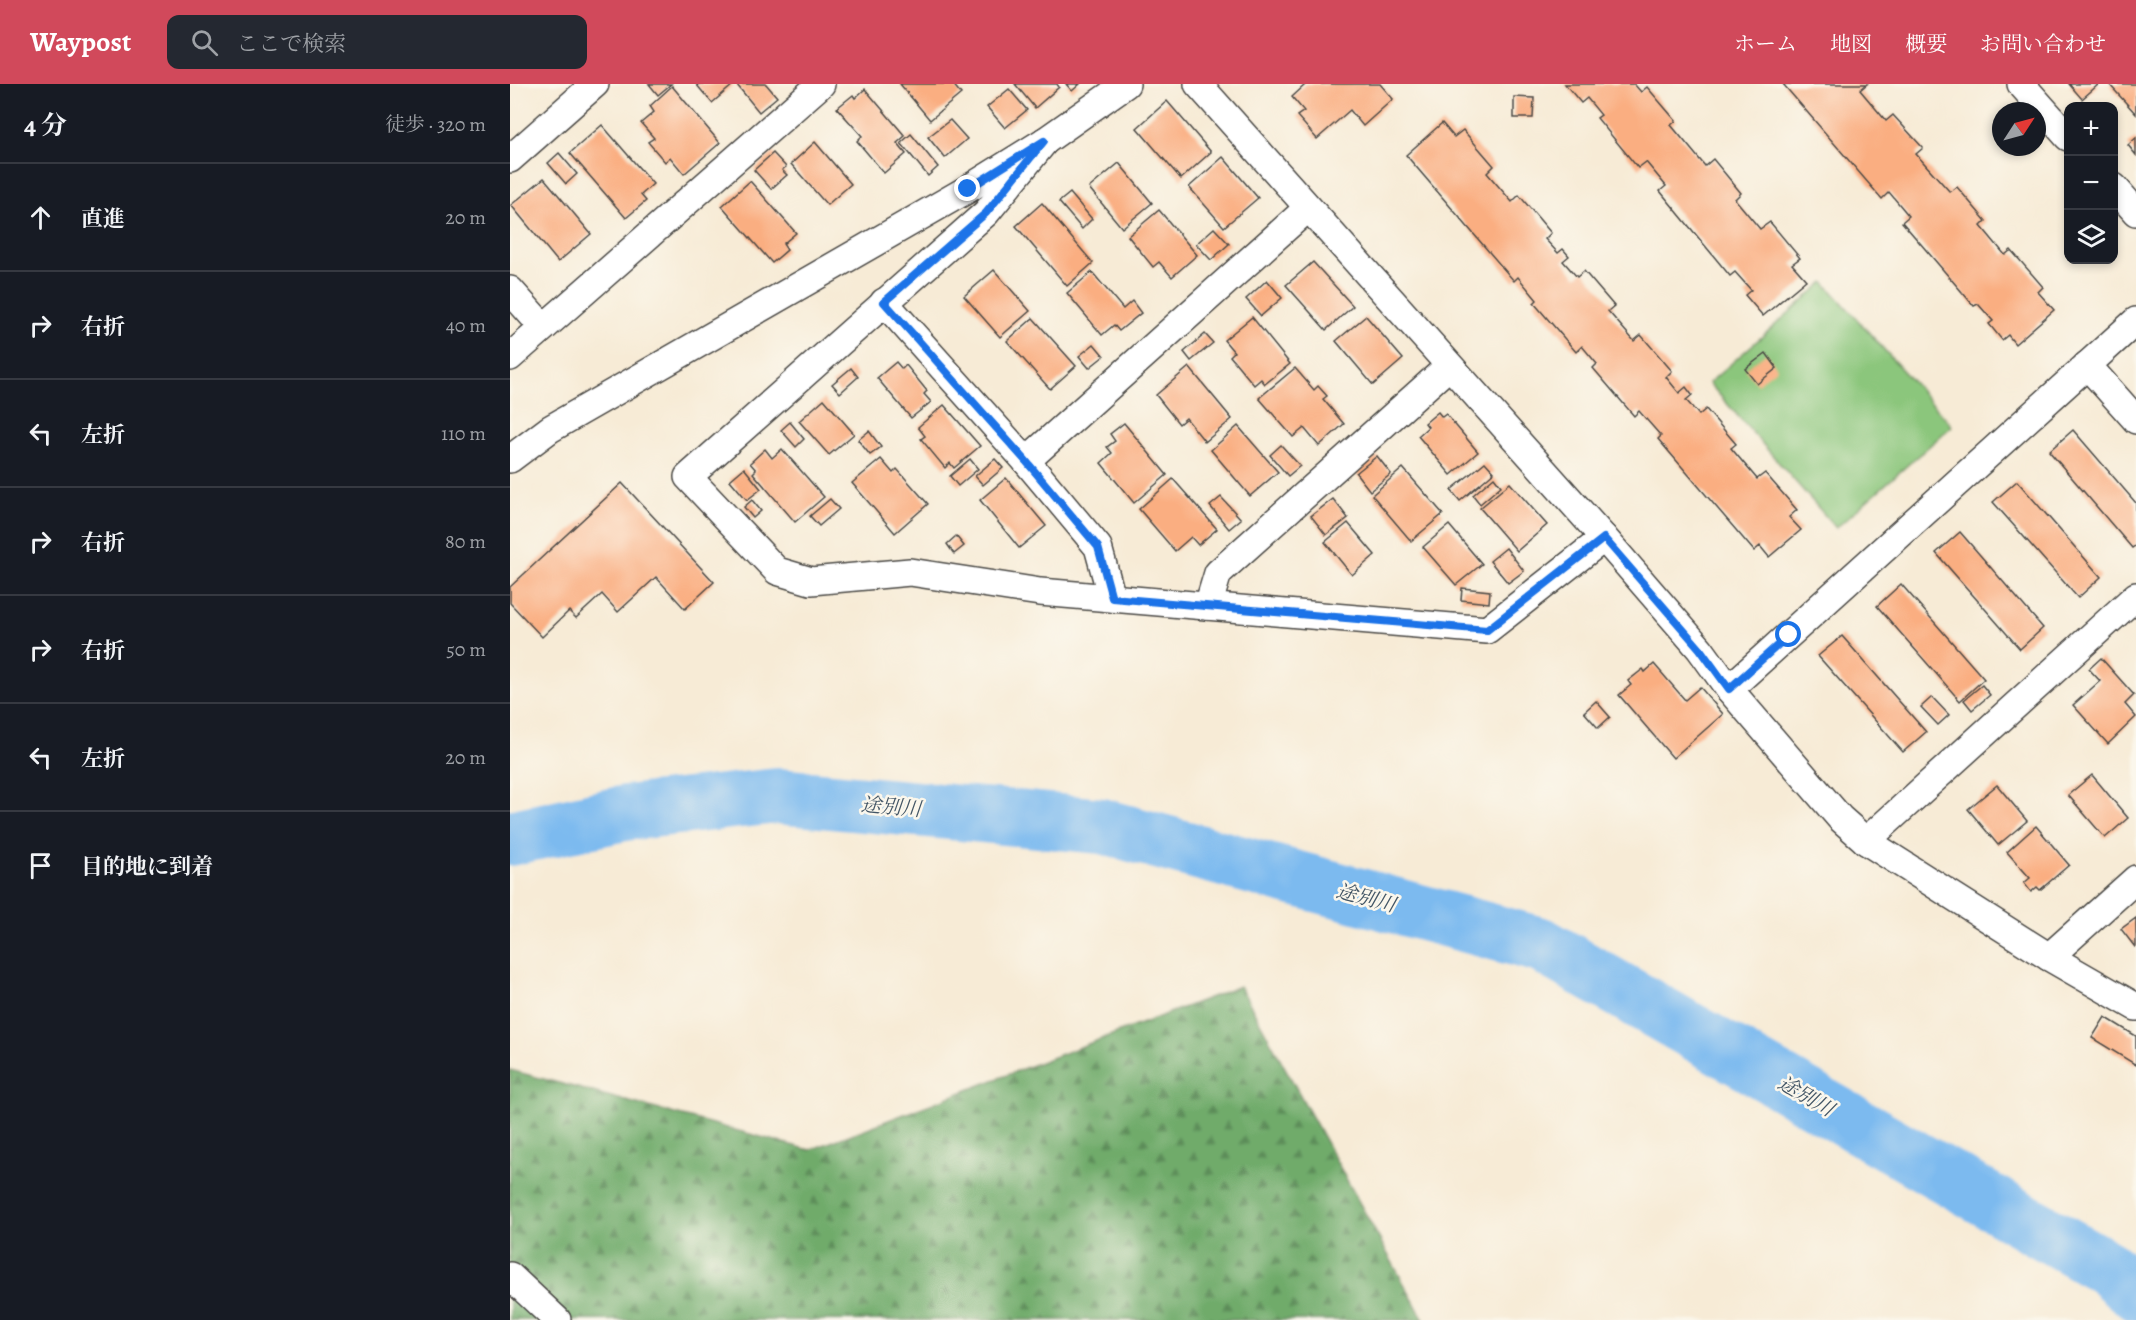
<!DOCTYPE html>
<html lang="ja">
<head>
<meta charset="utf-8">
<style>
  :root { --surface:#171b24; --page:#242831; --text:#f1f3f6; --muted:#9ea1a6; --line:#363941; --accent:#d1495b }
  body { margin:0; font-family:Alegreya,"Noto Serif JP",serif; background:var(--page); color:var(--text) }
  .controls { position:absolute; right:18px; top:18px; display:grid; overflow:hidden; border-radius:12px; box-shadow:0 3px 9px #0003 }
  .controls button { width:54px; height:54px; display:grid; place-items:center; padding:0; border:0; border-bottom:2px solid var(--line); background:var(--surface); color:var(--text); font:30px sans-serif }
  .compass { position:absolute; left:1482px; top:18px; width:54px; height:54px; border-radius:50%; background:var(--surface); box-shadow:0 3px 9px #0003; rotate:54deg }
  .stop { position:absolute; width:18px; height:18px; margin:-14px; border:4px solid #1a73e8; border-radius:50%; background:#fff }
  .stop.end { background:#1a73e8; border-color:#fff; box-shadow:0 2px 6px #0008 }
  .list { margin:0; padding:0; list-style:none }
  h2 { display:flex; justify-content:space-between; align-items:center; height:78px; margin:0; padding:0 24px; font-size:26px }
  h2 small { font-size:20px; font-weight:400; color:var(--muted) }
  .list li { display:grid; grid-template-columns:39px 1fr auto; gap:18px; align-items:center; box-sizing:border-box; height:108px; padding:0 24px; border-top:2px solid var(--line) }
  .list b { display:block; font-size:22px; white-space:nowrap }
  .list em { font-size:20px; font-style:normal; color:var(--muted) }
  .icon { flex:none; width:33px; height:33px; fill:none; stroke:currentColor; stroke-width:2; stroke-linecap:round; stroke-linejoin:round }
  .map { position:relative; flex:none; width:1626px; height:1236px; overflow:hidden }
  header { display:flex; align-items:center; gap:36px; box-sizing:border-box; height:84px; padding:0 30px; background:var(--accent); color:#fff }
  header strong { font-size:28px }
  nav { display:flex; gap:33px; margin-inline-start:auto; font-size:21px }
  .search { width:420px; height:54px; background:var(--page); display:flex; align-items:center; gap:15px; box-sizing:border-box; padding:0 21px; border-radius:12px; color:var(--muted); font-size:22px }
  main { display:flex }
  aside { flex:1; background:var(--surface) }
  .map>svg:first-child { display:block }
  .forest { fill:url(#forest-firs); stroke:#4e6b4b; stroke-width:1.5 }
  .green { fill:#8bc67b; stroke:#5b7853; stroke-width:1.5 }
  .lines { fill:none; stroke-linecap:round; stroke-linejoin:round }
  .river { stroke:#7bbaef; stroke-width:56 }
  .building { fill:#faae81 }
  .minor-casing { stroke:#4a4845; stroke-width:30 }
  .minor { stroke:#fff; stroke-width:27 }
  .route { stroke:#1a73e8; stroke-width:8 }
  .labels { text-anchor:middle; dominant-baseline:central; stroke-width:5; stroke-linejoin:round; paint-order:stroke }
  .water-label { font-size:20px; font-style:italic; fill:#435666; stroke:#fbf7ec }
</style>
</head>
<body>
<header>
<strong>Waypost</strong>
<div class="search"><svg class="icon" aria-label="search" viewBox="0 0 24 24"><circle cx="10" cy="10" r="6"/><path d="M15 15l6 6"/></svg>ここで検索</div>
<nav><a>ホーム</a><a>地図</a><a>概要</a><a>お問い合わせ</a></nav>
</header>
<main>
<aside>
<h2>4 分<small>徒歩 · 320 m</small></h2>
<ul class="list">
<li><svg class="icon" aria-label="ahead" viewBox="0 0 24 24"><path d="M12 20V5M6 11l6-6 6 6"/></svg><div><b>直進</b></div><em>20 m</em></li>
<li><svg class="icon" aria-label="right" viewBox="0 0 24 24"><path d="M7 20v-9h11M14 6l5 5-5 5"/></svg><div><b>右折</b></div><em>40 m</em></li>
<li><svg class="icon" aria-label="left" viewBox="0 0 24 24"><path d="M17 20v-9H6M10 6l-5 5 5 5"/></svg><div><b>左折</b></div><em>110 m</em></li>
<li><svg class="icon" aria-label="right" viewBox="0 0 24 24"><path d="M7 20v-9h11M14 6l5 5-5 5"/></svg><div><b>右折</b></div><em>80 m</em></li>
<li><svg class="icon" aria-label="right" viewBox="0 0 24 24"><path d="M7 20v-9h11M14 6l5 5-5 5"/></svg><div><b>右折</b></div><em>50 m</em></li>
<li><svg class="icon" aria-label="left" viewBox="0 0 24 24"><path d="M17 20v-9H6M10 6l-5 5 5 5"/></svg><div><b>左折</b></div><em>20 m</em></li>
<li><svg class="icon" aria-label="arrive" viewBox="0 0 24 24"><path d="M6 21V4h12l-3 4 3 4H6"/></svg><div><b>目的地に到着</b></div></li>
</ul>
</aside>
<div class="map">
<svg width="1626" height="1236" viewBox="0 0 1626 1236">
  <defs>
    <pattern id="forest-firs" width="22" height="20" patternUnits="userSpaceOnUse" patternTransform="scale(1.5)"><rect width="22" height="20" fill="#70ab6b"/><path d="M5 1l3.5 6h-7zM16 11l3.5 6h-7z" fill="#5c8b58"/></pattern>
  </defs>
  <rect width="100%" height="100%" fill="#fbf7ec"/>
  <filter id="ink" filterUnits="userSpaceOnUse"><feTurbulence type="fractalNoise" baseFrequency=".0167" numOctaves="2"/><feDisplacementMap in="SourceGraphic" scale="12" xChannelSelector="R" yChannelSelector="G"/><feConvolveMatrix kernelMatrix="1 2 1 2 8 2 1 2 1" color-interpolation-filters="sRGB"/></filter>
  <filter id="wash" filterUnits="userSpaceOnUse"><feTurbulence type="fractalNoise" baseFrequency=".008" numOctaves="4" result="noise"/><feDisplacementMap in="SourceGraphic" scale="24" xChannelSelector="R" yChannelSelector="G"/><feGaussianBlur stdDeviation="1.35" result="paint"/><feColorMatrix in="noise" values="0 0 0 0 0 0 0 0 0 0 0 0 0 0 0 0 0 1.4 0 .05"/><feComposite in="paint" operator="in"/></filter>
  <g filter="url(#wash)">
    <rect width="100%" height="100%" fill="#f7ebd6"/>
    <path class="forest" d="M730,902L914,1236H0V986L300,1066Z"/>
    <path class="green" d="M1314,198L1442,342L1326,444L1199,299Z"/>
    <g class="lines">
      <path class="river" d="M0,754L115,729L267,712L592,742L1031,861L1597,1184L1626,1209"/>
    </g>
    <g id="blocks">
      <g class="building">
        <path d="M139,0H161L148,11Z"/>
        <path d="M186,0H224L202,19Z"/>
        <path d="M228,0H256L267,13L249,28L227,1Z"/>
        <path d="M390,0H443L451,10L420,36Z"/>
        <path d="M505,0H547L549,3L525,24Z"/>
        <path d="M556,0H570L562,7Z"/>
        <path d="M794,0H870L883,15L853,42L840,26L807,55L787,32L794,27L782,13L795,1Z"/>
        <path d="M1055,0H1124L1131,8L1137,3L1166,37L1161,41L1195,82L1203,75L1231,109L1225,115L1250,145L1260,138L1290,174L1282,180L1296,196L1253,232L1235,211L1241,206L1225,188L1220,192L1150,107L1156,102L1136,78L1128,84L1087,34L1091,31L1077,14L1071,19Z"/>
        <path d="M1273,0H1357L1350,6L1376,37L1383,31L1413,64L1406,70L1440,108L1447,103L1476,137L1471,142L1495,171L1501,166L1533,203L1528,208L1544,226L1505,260L1498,251L1492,256L1479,240L1483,237L1468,220L1464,222L1392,138L1399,132L1379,108L1372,115Z"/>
        <path d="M1559,0H1589L1572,15Z"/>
        <path d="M1599,0H1626V30Z"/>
        <path d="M162,2L210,59L174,90L160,73L155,78L138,58L144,54L131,39L144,28L140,22Z"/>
        <path d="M355,5L395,52L387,59L396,70L374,89L347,57L352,52L327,24L343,11L345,14Z"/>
        <path d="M499,5L517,26L495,44L477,23Z"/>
        <path d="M1004,13L1024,14L1023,34H1004Z"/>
        <path d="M657,17L701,68L671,95L627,44Z"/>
        <path d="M440,36L457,55L435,74L418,53Z"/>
        <path d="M932,39L944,53L953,46L984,82L977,89L1002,118L1009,111L1041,149L1035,155L1048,169L1053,165L1059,172L1053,177L1067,193L1074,187L1104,222L1098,227L1124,257L1131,251L1162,287L1156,293L1169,309L1176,303L1182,311L1176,316L1189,331L1196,325L1226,360L1221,364L1247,395L1255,389L1287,426L1279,433L1291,446L1259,473L1250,462L1244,467L1148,355L1151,352L1129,327L1124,332L1083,284L1087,280L1072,262L1066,268L1024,219L1027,216L1008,193L1004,197L896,71Z"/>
        <path d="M92,41L143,100L131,111L136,117L116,134L60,69Z"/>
        <path d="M401,50L428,83L418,92L391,59Z"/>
        <path d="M1626,54V71L1618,61Z"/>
        <path d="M305,58L341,100L317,121L281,80Z"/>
        <path d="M49,69L67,90L56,100L38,79Z"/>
        <path d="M263,69L276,83L272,86L277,91L261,105L244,86Z"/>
        <path d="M713,73L748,114L714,143L679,103Z"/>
        <path d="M609,79L642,119L612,144L579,104Z"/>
        <path d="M34,94L81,150L48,178L1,121Z"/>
        <path d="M240,97L286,149L273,160L277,166L262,179L212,122Z"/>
        <path d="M560,109L582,135L572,145L549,118Z"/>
        <path d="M532,119L583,179L557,202L506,142Z"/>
        <path d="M649,126L687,171L662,193L649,178L643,183L618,152Z"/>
        <path d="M704,144L719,160L701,176L686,160Z"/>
        <path d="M803,178L843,222L816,246L776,201Z"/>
        <path d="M484,186L520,227L490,253L454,212Z"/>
        <path d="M582,188L613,225L622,217L631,229L609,247L604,241L592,251L557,209Z"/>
        <path d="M757,196L772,214L751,232L736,215Z"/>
        <path d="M856,232L893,275L863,301L826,257Z"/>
        <path d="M742,233L780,280L755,300L751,295L744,301L720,272L724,268L714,256Z"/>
        <path d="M523,234L566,282L540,305L497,257Z"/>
        <path d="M695,250L703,259L681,277L674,268Z"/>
        <path d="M584,260L594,272L579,284L569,272Z"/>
        <path d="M1256,269L1267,284L1247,300L1235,285Z"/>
        <path d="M386,278L392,285L396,281L417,307L414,310L421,318L401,334L367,294Z"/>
        <path d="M679,283L722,335L695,358L676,334L669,340L646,311Z"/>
        <path d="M341,284L348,293L330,309L322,300Z"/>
        <path d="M785,284L804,306L808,302L817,312L813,315L834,340L809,362L794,344L783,353L749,314Z"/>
        <path d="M314,315L344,350L319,371L289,337Z"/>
        <path d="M434,321L470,362L444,384L440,379L435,384L411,355L415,352L408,343Z"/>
        <path d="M928,328L932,333L936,330L968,368L941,391L908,352L918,343L915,339Z"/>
        <path d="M280,338L294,355L286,363L271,346Z"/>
        <path d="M614,339L657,391L624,419L591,379L602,369L597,363L605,357L600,350Z"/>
        <path d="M728,342L768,388L740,412L701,366Z"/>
        <path d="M1563,346L1626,419V461L1622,464L1539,367Z"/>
        <path d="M359,347L371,363L360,371L348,356Z"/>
        <path d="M771,361L790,382L778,392L760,371Z"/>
        <path d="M255,365L262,374L272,365L314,413L285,438L243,389L246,386L240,379Z"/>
        <path d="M867,372L881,390L860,407L846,389Z"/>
        <path d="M371,375L383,389L387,385L418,420L385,449L342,399Z"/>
        <path d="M460,375L468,385L448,402L440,392Z"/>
        <path d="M485,375L493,384L473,401L465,392Z"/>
        <path d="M975,378L984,388L950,417L941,406Z"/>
        <path d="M234,384L251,405L237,416L220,396Z"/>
        <path d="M893,384L933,430L901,457L862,411Z"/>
        <path d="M984,393L991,402L970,420L963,411Z"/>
        <path d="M496,394L536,442L509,464L470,416Z"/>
        <path d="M663,395L707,445L688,461L681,453L665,467L629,425Z"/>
        <path d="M1507,397L1591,493L1568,514L1483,418Z"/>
        <path d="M112,399L204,498L175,525L146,493L108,528L92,510L66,534L59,527L32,553L0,519V503Z"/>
        <path d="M1000,399L1037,441L1007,467L970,424Z"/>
        <path d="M711,413L731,435L719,445L700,422Z"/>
        <path d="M320,415L329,425L309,442L300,432Z"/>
        <path d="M823,415L838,434L816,451L801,432Z"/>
        <path d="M242,416L251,427L243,434L234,423Z"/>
        <path d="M838,439L865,471L842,491L815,458Z"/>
        <path d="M939,441L972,480L946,501L913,463Z"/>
        <path d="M1450,448L1533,544L1510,565L1426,469Z"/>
        <path d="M446,452L454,462L444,470L437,460Z"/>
        <path d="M996,464L1014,487L998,499L980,477Z"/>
        <path d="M1391,500L1474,595L1450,617L1367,522Z"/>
        <path d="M952,504L980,507L979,519L951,516Z"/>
        <path d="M1332,552L1416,648L1393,668L1308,572Z"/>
        <path d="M1591,574L1624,611L1615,620L1626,633L1598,660L1563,621L1590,597L1579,585Z"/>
        <path d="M1144,580L1175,616L1190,603L1213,630L1163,674L1109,611L1121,601L1118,597L1133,585L1135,588Z"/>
        <path d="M1472,601L1480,611L1462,626L1454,616Z"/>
        <path d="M1422,613L1439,631L1428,641L1411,623Z"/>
        <path d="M1086,617L1100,633L1088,644L1074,628Z"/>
        <path d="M1582,691L1618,734L1595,754L1558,711Z"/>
        <path d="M1487,701L1517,737L1488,761L1458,725Z"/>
        <path d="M1526,742L1559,781L1530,806L1527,803L1521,808L1514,799L1520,794L1497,768Z"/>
        <path d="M1626,834V862L1625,863L1611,845Z"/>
        <path d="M1595,933L1626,952V981L1582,954Z"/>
      </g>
    </g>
  </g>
  <g filter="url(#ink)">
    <use href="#blocks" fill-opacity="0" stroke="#4a4845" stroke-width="1.5"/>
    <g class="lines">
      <g class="minor-casing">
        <g id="minor">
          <path d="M688,0L1094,454L1190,565L1219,605L1330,734L1356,757L1539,873L1626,923"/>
          <path d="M1511,0L1558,53"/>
          <path d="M535,57L476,129L178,393L267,487L301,497L400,488L530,508L977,546L1094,454"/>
          <path d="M0,75L85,0"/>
          <path d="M1604,103L1626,128"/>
          <path d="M0,206L33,243"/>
          <path d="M374,218L516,377L588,463L602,514"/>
          <path d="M0,273L311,0"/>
          <path d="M1577,281L1626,336"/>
          <path d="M0,375L40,345L458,105L535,57L616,0"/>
          <path d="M516,377L798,124"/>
          <path d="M698,522L708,489L939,282"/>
          <path d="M1219,605L1626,237"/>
          <path d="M1356,757L1626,512"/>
          <path d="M1539,873L1626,795"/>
          <path d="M0,1192L47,1236"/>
        </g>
      </g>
      <use href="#minor" class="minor"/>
    </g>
  </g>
  <g class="lines" filter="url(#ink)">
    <path class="route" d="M458,105L534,57L476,129L374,218L516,377L588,463L602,514L977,546L1094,454L1190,565L1219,605L1279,551"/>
  </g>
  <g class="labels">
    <g class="water-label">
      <text transform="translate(381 723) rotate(5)">途別川</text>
      <text transform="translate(856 814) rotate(15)">途別川</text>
      <text transform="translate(1296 1012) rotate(30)">途別川</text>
    </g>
  </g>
</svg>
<div class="controls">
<button>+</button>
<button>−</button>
<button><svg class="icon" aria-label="layers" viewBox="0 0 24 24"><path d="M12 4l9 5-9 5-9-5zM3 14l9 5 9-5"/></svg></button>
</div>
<svg class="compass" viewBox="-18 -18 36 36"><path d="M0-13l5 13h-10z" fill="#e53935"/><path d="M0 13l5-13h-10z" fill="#9ea1a6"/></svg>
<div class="stop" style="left:1279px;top:551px"></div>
<div class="stop end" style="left:458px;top:105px"></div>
</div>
</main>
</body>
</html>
